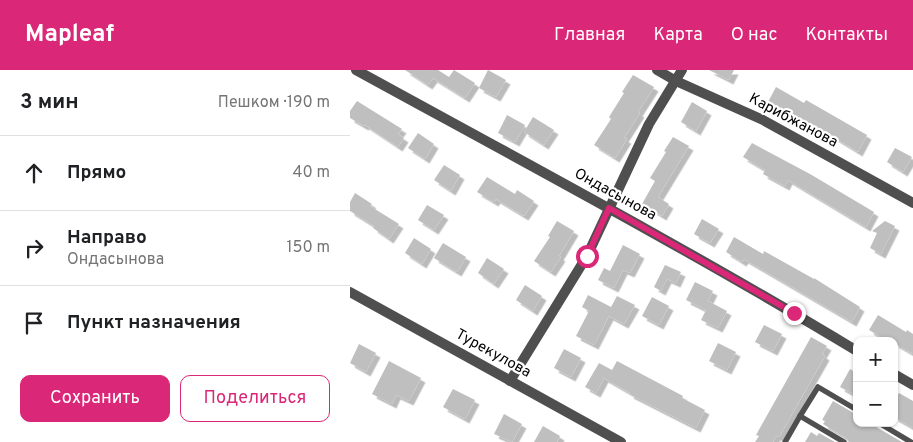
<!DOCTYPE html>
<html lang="ru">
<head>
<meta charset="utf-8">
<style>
  :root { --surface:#fff; --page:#f2f2f2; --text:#202124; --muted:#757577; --line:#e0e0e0; --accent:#db2777 }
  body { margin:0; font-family:Overpass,sans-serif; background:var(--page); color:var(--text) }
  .controls { position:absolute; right:15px; bottom:15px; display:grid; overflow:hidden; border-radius:10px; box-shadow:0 1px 4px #0004 }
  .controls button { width:45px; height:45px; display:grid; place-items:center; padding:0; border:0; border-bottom:1px solid var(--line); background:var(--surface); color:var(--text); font:25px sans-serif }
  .stop { position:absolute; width:15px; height:15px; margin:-11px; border:4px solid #db2777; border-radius:50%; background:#fff }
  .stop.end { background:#db2777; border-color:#fff; box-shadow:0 1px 5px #0008 }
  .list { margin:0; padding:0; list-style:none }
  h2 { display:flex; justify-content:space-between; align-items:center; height:65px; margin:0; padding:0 20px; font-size:21px }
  h2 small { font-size:16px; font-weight:400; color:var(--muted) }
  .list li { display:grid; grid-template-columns:32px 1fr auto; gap:15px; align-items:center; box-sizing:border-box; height:75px; padding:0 20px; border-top:1px solid var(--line) }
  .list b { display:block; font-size:19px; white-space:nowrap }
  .list p { margin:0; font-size:16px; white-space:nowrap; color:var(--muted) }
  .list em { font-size:16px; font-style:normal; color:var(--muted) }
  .actions { display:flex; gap:10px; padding:15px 20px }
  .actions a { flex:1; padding:11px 0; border:1px solid var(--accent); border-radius:10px; text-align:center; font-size:18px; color:var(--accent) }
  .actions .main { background:var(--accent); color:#fff }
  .icon { flex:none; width:28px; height:28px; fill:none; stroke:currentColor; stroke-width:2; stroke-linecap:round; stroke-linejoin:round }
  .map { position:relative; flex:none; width:563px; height:372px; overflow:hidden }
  header { display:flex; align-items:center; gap:30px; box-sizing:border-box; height:70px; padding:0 25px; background:var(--accent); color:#fff }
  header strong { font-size:24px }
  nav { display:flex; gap:28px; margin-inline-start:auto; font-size:18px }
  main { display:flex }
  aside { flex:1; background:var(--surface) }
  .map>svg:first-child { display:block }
  .building { fill:#bfbfbf; filter:url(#shadow) }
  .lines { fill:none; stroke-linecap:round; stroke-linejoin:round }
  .lane { stroke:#4f4f4f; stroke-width:5.5 }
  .street { stroke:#4f4f4f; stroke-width:10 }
  .route { stroke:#db2777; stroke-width:6 }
  .labels { text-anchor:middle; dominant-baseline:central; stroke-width:4.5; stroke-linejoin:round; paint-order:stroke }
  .street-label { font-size:15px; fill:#000; stroke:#fff }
</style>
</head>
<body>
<header>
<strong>Mapleaf</strong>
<nav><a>Главная</a><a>Карта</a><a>О нас</a><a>Контакты</a></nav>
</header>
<main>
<aside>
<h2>3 мин<small>Пешком · 190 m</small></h2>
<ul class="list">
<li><svg class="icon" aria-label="ahead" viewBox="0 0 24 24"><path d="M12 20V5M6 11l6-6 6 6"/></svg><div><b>Прямо</b></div><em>40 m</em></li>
<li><svg class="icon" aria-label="right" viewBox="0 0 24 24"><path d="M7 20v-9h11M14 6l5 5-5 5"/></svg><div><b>Направо</b><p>Ондасынова</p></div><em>150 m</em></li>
<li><svg class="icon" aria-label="arrive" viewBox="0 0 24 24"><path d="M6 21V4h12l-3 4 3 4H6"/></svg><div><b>Пункт назначения</b></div></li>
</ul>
<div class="actions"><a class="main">Сохранить</a><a>Поделиться</a></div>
</aside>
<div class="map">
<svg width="563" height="372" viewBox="0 0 563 372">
  <defs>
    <filter id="shadow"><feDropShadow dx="4.5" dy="4.5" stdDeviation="0" flood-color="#0004"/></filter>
  </defs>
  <rect width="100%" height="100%" fill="#fff"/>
  <g class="building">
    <path d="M55,0H88L99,7L104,0L125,13L115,28L83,8L78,15Z"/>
    <path d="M138,0L156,10L146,27L129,18Z"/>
    <path d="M359,0H384L379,10Z"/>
    <path d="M283,5L304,17L288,42L290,43L274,68L277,69L265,88L244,75L261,49L259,47L274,23L272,22Z"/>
    <path d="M426,17L454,33L456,30L517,65L508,82L464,55L463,57L418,32Z"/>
    <path d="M7,31L52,59L48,64L54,68L48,77L15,55L14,56L0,48V41Z"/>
    <path d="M342,32L357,41L346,61L331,52Z"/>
    <path d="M157,45L175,55L165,72L148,63Z"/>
    <path d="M183,47L204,60L194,75L174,62Z"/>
    <path d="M68,63L84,74L75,89L58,78Z"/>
    <path d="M323,67L339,76L308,127L319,134L312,146L292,134L305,111L300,108L316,82L314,81Z"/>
    <path d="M402,73L460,104L524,142L516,157L438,110L435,116L413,104L415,100L393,87Z"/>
    <path d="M545,78L562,87L553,102L537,92Z"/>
    <path d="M94,95L110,105L101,121L84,110Z"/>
    <path d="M137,107L165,124L167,120L184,131L174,146L146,129L144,132L127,122Z"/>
    <path d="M5,123L22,134L20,136L49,154L39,169L23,158L24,156L0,141V132Z"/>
    <path d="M77,135L94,145L84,160L68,150Z"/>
    <path d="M352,149L369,159L360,173L344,164Z"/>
    <path d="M207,151L224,161L209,186L211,187L201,202L184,191L200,167L198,166Z"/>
    <path d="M535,151L545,156L531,184L520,178L527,163L522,161Z"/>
    <path d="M384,167L413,184L414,181L464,209V208L510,237L502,252L394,189L392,192L376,182Z"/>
    <path d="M64,168L81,179L72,194L55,183Z"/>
    <path d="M93,173L116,187L107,202L84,188Z"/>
    <path d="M273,175L290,184L280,203L273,200L264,218L248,210L254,198L260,201Z"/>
    <path d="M137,188L154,199L144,214L128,203Z"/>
    <path d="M315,195L331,202L326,213L317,209L311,221L304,217Z"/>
    <path d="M345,212L363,221L358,231L377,241L368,258L351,250L356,240L336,230Z"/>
    <path d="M175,215L192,226L183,241L166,230Z"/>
    <path d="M238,225L261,237L267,226L285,235L274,254L259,246L244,275L226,266L239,241L232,237Z"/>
    <path d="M302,227L319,236L309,255L292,246Z"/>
    <path d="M528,245L556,262L557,260L563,264V284L544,273V271L537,268L536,270L519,260Z"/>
    <path d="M414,255L432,264L423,281L405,272Z"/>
    <path d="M461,267L477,276L472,284L475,286L429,367L426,366L423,372H405L409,366L406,365Z"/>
    <path d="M368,273L386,282L377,300L359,291Z"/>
    <path d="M9,274L26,283L16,302L0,293Z"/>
    <path d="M214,279L231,288L221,307L204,298Z"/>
    <path d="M39,291L71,308L59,331L46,325L42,334L22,324Z"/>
    <path d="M267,291L333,326L332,328L355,340L346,358L279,324L280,323L254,308L246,323L235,317L249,293L262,300Z"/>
    <path d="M500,299L507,303V326L490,317Z"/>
    <path d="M103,319L125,330L115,349L93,337Z"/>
    <path d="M549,323L563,331V358L544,347V324L547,326Z"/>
    <path d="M483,331L507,345V353H515L520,356L521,354L552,372H499L496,368L473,354L475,351L472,350Z"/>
    <path d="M154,344L172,354L162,372L144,364Z"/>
    <path d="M193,356L210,366L207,372H184Z"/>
    <path d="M461,362L467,366L469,363L485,372H455Z"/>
  </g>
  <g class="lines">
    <g class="lane">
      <path d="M450,346L468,317L507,340"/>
      <path d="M529,353L561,372"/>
      <path d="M435,372L450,346L494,372"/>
    </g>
    <g class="street">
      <path d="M6,0C174,92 343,182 507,281"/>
      <path d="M307,0L326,11L413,50L563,133"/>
      <path d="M0,222L271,372"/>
      <path d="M544,304L563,315"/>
      <path d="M160,311L237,186L299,54L332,0"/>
    </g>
  </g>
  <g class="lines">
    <path class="route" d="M237,186L259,138L444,243"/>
  </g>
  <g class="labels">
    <g class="street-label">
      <text transform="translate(443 51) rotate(28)">Карибжанова</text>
      <text transform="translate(265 125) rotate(29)">Ондасынова</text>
      <text transform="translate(143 284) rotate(29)">Турекулова</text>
    </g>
  </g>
</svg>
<div class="controls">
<button>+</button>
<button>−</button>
</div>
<div class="stop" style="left:237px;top:186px"></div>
<div class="stop end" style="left:444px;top:243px"></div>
</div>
</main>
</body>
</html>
